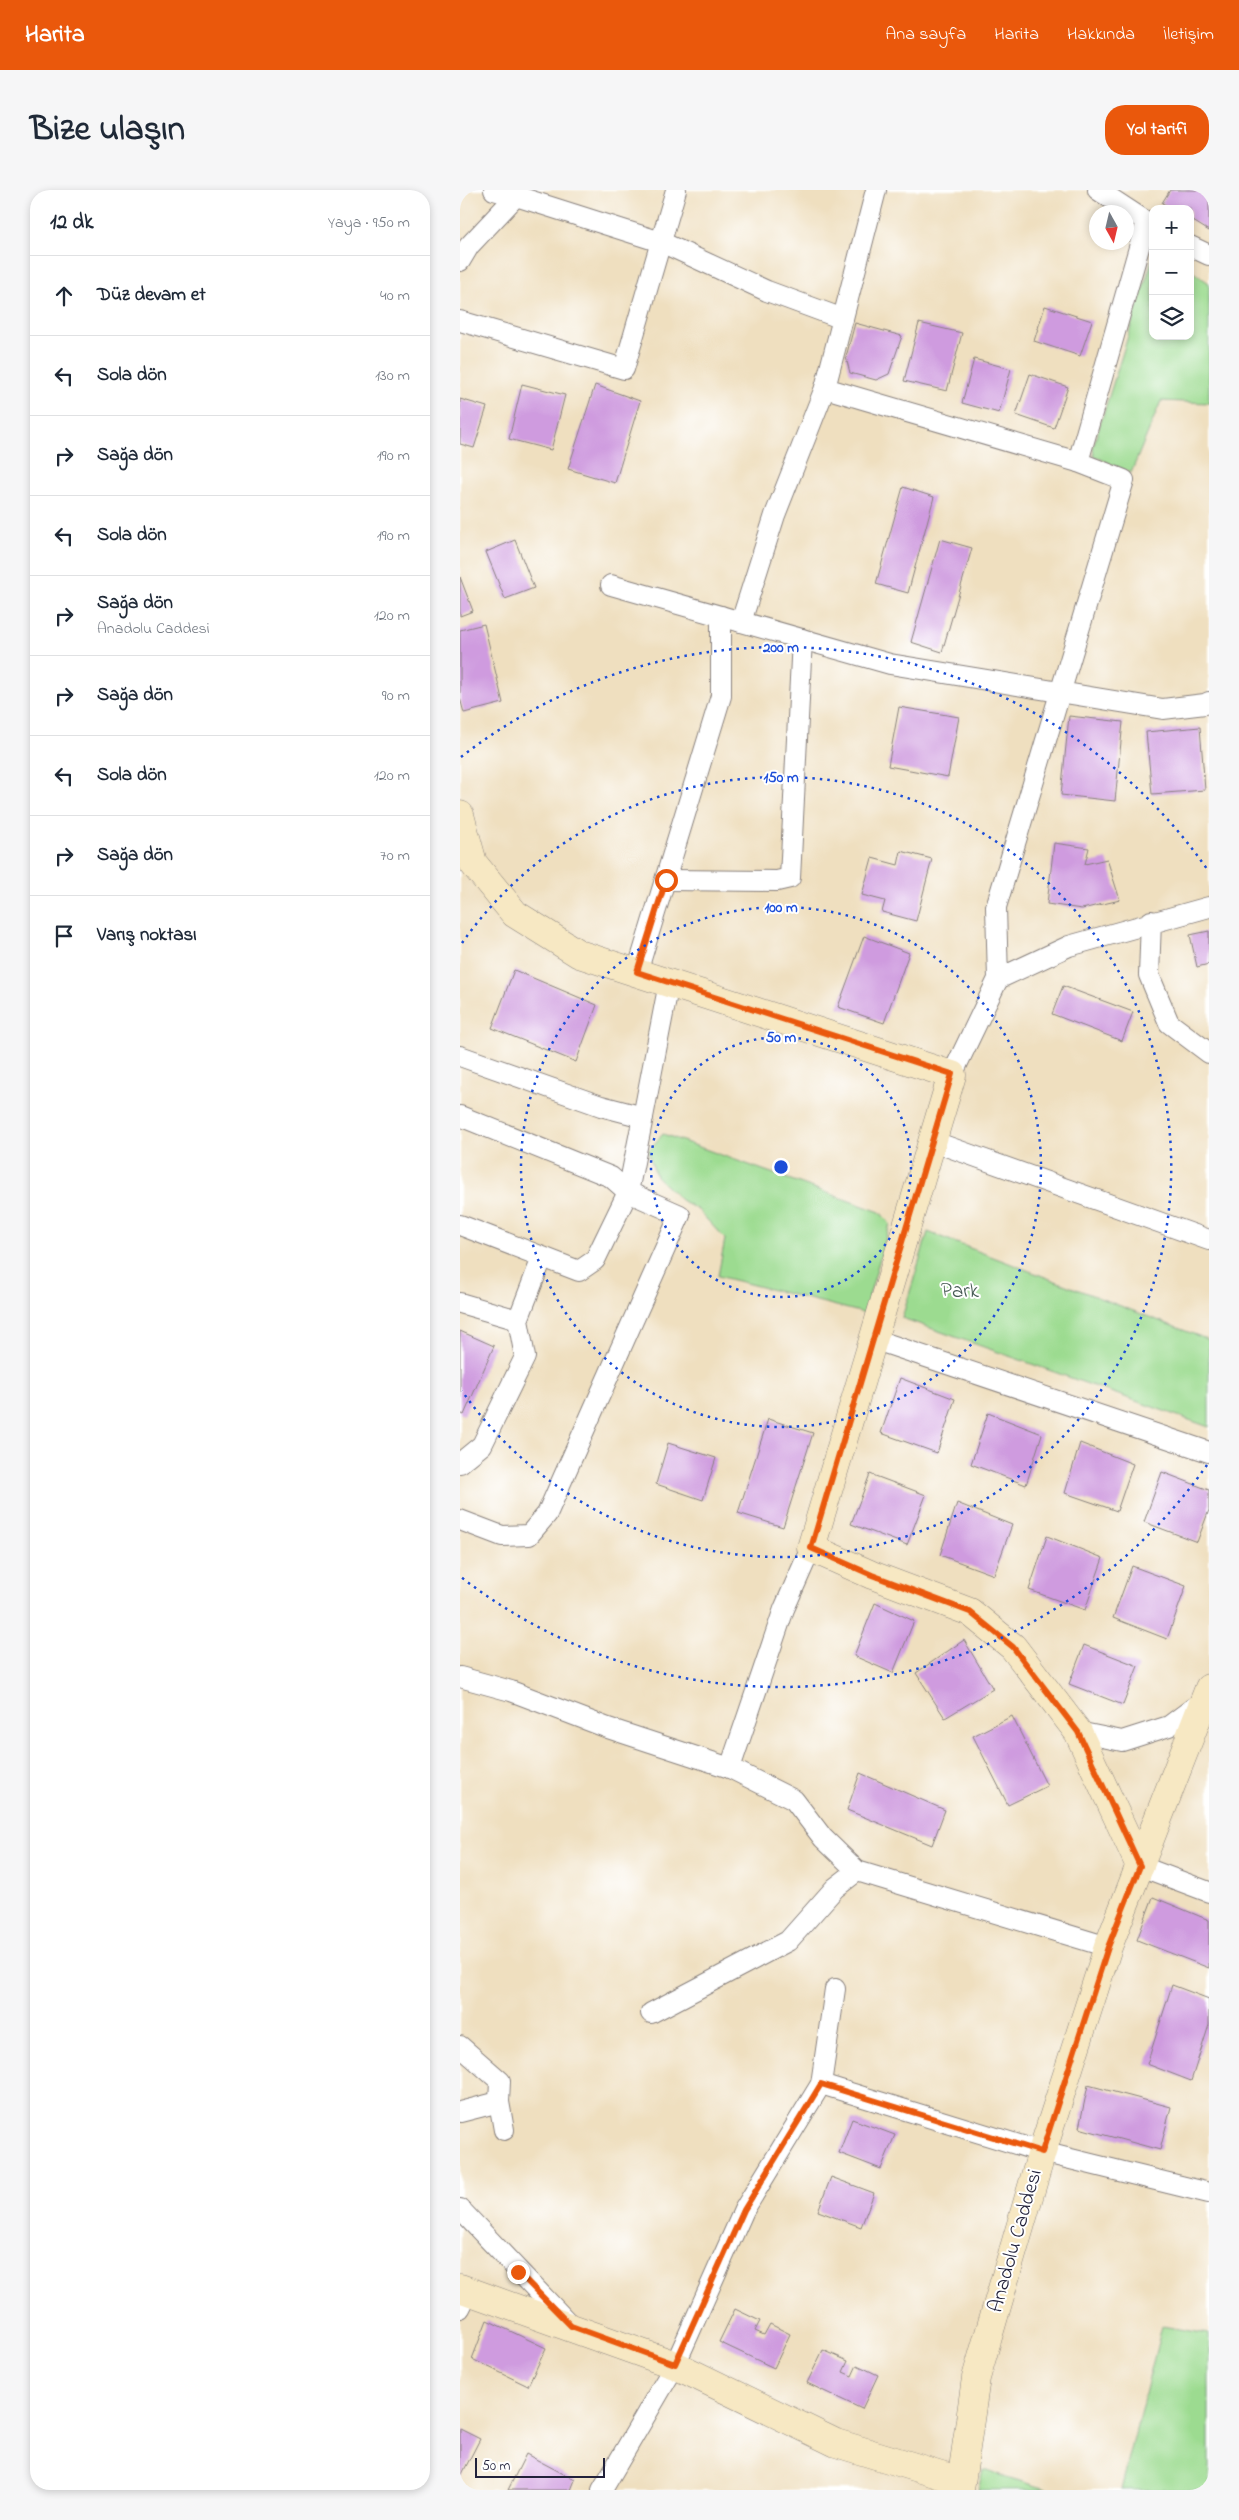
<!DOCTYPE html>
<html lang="tr">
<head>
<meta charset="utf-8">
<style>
  :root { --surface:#fff; --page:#f6f6f7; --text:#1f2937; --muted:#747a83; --line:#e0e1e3; --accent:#ea580c }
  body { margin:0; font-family:"Indie Flower",sans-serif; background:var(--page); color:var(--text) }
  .controls { position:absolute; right:15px; top:15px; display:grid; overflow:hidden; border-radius:10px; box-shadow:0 2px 8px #0003 }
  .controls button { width:45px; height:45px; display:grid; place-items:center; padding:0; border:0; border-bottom:1px solid var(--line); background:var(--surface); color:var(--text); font:25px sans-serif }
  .compass { position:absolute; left:629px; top:15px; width:45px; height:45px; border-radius:50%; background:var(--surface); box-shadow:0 2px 8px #0003; rotate:172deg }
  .scale { position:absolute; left:15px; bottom:12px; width:130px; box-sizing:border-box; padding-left:5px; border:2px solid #22223b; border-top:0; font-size:14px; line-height:18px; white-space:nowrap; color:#22223b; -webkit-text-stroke:4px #fff; paint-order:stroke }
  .stop { position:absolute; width:15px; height:15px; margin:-11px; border:4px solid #ea580c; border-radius:50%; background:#fff }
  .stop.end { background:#ea580c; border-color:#fff; box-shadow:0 1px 5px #0008 }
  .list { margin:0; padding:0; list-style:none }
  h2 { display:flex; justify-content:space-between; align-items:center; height:65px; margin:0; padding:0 20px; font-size:21px }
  h2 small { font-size:16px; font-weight:400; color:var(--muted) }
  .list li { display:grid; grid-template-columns:32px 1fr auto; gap:15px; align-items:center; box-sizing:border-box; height:80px; padding:0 20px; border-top:1px solid var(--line) }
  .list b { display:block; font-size:19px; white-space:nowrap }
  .list p { margin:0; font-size:16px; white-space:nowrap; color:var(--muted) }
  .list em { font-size:16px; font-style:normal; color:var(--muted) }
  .icon { flex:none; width:28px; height:28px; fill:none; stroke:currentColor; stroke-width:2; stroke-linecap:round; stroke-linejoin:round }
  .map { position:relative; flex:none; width:749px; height:2300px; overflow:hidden; border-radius:20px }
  header { display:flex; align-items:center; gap:30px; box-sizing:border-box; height:70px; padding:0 25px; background:var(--accent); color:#fff }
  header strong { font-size:24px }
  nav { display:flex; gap:28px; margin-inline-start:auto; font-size:18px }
  .intro { display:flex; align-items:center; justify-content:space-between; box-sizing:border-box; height:120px; padding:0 30px }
  h1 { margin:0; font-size:35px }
  .button { padding:12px 22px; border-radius:20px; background:var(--accent); color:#fff; font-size:18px; font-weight:700 }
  main { display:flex; gap:30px; padding:0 30px }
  aside { flex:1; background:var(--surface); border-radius:20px; box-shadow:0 2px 8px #0003 }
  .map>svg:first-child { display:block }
  .green { fill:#9cdb90; stroke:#5f7e66 }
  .building { fill:#cf9bdf }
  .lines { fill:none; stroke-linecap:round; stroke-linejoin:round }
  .street-casing { stroke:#88807d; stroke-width:22 }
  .secondary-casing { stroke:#88807d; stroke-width:29 }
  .street { stroke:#fff; stroke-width:20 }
  .secondary { stroke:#f7e8c3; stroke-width:28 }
  .route { stroke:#ea580c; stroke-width:6 }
  .ring { fill:none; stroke:#1d4ed8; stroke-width:2.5; stroke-dasharray:2.5 5 }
  .labels { text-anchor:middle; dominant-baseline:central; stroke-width:4; stroke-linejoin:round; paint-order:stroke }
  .park-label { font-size:21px; fill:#475a54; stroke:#fff }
  .street-label { font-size:21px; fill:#22223b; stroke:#fff }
  .centre { fill:#1d4ed8; stroke:#fff; stroke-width:2.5 }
  .ring-label { font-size:15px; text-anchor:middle; font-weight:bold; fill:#1d4ed8; stroke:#fff; stroke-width:4; stroke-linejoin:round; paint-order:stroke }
</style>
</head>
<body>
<header>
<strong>Harita</strong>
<nav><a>Ana sayfa</a><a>Harita</a><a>Hakkında</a><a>İletişim</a></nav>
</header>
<div class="intro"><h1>Bize ulaşın</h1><a class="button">Yol tarifi</a></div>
<main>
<aside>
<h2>12 dk<small>Yaya · 950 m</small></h2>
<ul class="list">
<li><svg class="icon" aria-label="ahead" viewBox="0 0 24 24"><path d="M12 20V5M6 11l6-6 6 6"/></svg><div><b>Düz devam et</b></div><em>40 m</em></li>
<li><svg class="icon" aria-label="left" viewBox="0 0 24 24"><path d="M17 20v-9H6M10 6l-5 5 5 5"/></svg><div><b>Sola dön</b></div><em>130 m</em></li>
<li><svg class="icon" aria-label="right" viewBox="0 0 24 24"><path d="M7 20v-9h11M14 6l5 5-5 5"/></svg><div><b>Sağa dön</b></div><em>190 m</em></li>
<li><svg class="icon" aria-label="left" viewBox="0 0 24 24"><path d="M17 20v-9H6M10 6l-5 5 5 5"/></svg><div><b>Sola dön</b></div><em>190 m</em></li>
<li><svg class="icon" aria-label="right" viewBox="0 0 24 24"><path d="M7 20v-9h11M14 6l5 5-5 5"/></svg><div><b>Sağa dön</b><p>Anadolu Caddesi</p></div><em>120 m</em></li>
<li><svg class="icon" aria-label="right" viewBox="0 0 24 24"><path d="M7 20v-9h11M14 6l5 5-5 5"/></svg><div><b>Sağa dön</b></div><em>90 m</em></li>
<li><svg class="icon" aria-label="left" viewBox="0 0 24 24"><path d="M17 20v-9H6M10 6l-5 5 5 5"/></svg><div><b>Sola dön</b></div><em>120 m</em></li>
<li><svg class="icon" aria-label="right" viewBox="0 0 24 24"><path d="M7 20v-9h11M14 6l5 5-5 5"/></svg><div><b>Sağa dön</b></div><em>70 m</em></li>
<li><svg class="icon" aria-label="arrive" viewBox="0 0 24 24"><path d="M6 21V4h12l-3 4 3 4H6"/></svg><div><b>Varış noktası</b></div></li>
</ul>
</aside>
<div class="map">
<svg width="749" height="2300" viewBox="0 0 749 2300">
  <rect width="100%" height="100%" fill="#fff"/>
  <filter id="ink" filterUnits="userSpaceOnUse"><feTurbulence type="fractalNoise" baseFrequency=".02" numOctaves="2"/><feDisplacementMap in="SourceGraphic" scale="10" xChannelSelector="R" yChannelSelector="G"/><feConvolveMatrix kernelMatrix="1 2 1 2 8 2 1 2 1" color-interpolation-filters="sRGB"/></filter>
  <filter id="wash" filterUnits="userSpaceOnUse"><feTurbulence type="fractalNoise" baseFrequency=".0096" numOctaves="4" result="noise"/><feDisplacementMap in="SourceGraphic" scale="20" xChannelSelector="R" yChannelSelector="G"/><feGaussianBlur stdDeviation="1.12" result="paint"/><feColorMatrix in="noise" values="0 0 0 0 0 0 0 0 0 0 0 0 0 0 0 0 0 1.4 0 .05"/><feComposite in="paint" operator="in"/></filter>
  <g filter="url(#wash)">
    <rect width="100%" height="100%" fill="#efdfbf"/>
    <g class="green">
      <path d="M693,67V146H730V80L749,93V213L701,211L671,283L634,266L633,257Z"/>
      <path d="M203,944L420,1022L430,1034L404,1123L258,1086L265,1049L238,1020L221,1010L196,986L188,961Z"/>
      <path d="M468,1042L749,1150V1237L442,1128Z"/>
      <path d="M702,2136L749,2144V2300H661Z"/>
      <path d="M523,2280L590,2300H518Z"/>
    </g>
    <g id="blocks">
      <g class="building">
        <path d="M710,0H749V41L730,29V19H713L702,13Z"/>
        <path d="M585,116L632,131L620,166L574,151Z"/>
        <path d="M395,133L442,146L429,184L416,190L390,183L386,167Z"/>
        <path d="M459,133L502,143L487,201L444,191Z"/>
        <path d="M514,169L551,179L539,223L502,213Z"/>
        <path d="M570,184L608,197L594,238L556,225Z"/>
        <path d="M62,194L105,205L91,260L49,249Z"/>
        <path d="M135,195L180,211L155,293L108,279Z"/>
        <path d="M0,209L27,217L14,258L0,254Z"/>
        <path d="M443,297L474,307L448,403L416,394Z"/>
        <path d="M480,349L512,358L482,462L451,452Z"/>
        <path d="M55,350L74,398L45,409L26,362Z"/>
        <path d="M0,387L13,421L0,426Z"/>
        <path d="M24,434L43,513L4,523L0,508V440Z"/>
        <path d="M439,517L499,527L488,587L428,576Z"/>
        <path d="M609,526L663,532L655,611L601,605Z"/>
        <path d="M740,537L745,600L692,604L686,542Z"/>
        <path d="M594,653L629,658L625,674L647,669L660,710L622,719L587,714Z"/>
        <path d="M441,661L472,669L456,731L422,722L425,711L402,705L412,668L438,675Z"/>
        <path d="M749,741V774L737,777L730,745Z"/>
        <path d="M404,746L449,763L424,833L378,817Z"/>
        <path d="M54,780L137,815L116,872L32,838Z"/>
        <path d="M603,796L673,822L662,851L592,824Z"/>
        <path d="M0,1141L34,1156L4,1225L0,1223Z"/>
        <path d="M440,1188L495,1209L477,1263L421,1243Z"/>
        <path d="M528,1223L582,1244L566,1295L511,1274Z"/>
        <path d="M308,1229L353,1243L323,1337L278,1323Z"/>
        <path d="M208,1253L256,1268L243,1310L196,1294Z"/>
        <path d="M620,1253L673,1274L657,1321L605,1303Z"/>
        <path d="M702,1282L749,1300V1320L737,1352L684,1332Z"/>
        <path d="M410,1284L466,1305L447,1355L391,1334Z"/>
        <path d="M497,1313L552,1335L534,1385L480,1365Z"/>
        <path d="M587,1346L643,1368L625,1420L569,1400Z"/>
        <path d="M672,1376L726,1396L707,1449L653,1428Z"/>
        <path d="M415,1413L454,1431L433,1483L394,1466Z"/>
        <path d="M504,1450L533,1499L485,1528L456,1483Z"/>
        <path d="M624,1455L678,1476L663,1515L609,1494Z"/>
        <path d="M552,1526L587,1596L548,1615L513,1546Z"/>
        <path d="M400,1583L485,1620L472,1655L387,1620Z"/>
        <path d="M693,1707L749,1730V1778L677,1750Z"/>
        <path d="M712,1795L749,1809V1835L731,1891L687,1874Z"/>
        <path d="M628,1895L711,1917L700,1960L619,1938Z"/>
        <path d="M392,1929L435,1945L421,1979L379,1963Z"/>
        <path d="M371,1987L414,2003L401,2037L358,2021Z"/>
        <path d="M275,2119L300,2131L295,2141L304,2145L310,2134L330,2144L314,2178L259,2152Z"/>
        <path d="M27,2130L86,2158L68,2196L12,2169Z"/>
        <path d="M363,2160L388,2171L383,2182L392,2186L397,2175L418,2185L402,2219L347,2193Z"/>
        <path d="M0,2239L20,2249L0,2288Z"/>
        <path d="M66,2264L115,2290L111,2300H48Z"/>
      </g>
    </g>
  </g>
  <g filter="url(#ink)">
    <use href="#blocks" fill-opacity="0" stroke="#88807d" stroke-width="1"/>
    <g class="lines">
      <g class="street-casing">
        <g id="street">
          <path d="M34,0L56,6"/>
          <path d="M638,0L693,36"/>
          <path d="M730,56L749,65"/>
          <path d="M0,71L9,56L56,6L201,52L307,101L383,129"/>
          <path d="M0,131L164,179L216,0"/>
          <path d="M365,198L618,272"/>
          <path d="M151,395L430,474L703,519L745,514L749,512"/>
          <path d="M281,432L315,325L365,198L416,0"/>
          <path d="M206,690L317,691L330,688L342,449"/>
          <path d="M691,731L689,785L709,833L749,863"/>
          <path d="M177,782L261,506V426"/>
          <path d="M538,789L609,756L749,717"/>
          <path d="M0,866L141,916L183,927L168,1002L135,1070L119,1081L0,1035"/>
          <path d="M492,885L538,789L536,717L664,290L618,272L686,33"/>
          <path d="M0,926L151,987L168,1002L220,1025L87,1324L69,1345L42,1346L0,1330"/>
          <path d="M183,927L209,793"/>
          <path d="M472,951L749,1050"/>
          <path d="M0,1113L58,1130"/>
          <path d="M413,1149L749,1262"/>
          <path d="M0,1273L22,1255L65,1167L58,1130L82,1068"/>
          <path d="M0,1487L51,1501L148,1538L270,1578L334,1610L363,1648L397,1681L648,1757"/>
          <path d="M618,1542L662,1551L709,1536L744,1510"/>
          <path d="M270,1578L324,1419L351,1358"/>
          <path d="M680,1676L749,1702"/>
          <path d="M191,1823L328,1751L375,1698L397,1681"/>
          <path d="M0,1856L40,1891L39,1912L44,1940"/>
          <path d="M361,1894L582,1962L749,2003"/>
          <path d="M0,1922L39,1912"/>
          <path d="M0,2019L111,2136"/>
          <path d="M0,2118L8,2102"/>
          <path d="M142,2300L215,2175L284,2020L361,1894L375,1799"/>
        </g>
      </g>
      <g class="secondary-casing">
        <g id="secondary">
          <path d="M0,625L13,673L55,724L119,764L492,885L351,1358L412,1385L510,1422L553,1457L618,1542L680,1676"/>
          <path d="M0,2098L215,2175L376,2253L501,2291"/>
          <path d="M500,2300L516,2188L582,1962L648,1757L749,1498"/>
        </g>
      </g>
      <use href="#street" class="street"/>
      <use href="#secondary" class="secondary"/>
    </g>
  </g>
  <g class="lines" filter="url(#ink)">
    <path class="route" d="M58,2082L111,2136L215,2174L284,2020L361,1894L582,1962L648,1757L680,1676L618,1542L553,1457L510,1422L412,1385L351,1358L492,884L177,782L206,690"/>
  </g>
  <g class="ring">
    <circle cx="321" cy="977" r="130"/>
    <circle cx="321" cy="977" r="260"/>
    <path d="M2 753A390 390 0 1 1 2 1201"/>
    <path d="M747 1275A520 520 0 0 1 1 1387M1 567A520 520 0 0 1 747 679"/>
  </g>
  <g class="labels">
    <g class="park-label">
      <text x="500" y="1102">Park</text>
    </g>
    <g class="street-label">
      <text transform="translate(556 2051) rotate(-74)">Anadolu Caddesi</text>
    </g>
  </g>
  <circle cx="321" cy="977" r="8" class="centre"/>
  <g class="ring-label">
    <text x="321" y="462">200 m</text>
    <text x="321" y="592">150 m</text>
    <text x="321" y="722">100 m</text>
    <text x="321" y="852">50 m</text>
  </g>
</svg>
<div class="controls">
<button>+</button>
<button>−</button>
<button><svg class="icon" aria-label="layers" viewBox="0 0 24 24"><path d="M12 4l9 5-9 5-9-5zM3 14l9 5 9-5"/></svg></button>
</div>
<svg class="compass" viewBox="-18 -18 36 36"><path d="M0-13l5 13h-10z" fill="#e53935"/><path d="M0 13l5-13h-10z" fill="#747a83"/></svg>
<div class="scale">50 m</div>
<div class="stop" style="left:206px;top:690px"></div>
<div class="stop end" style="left:58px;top:2082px"></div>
</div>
</main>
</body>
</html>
